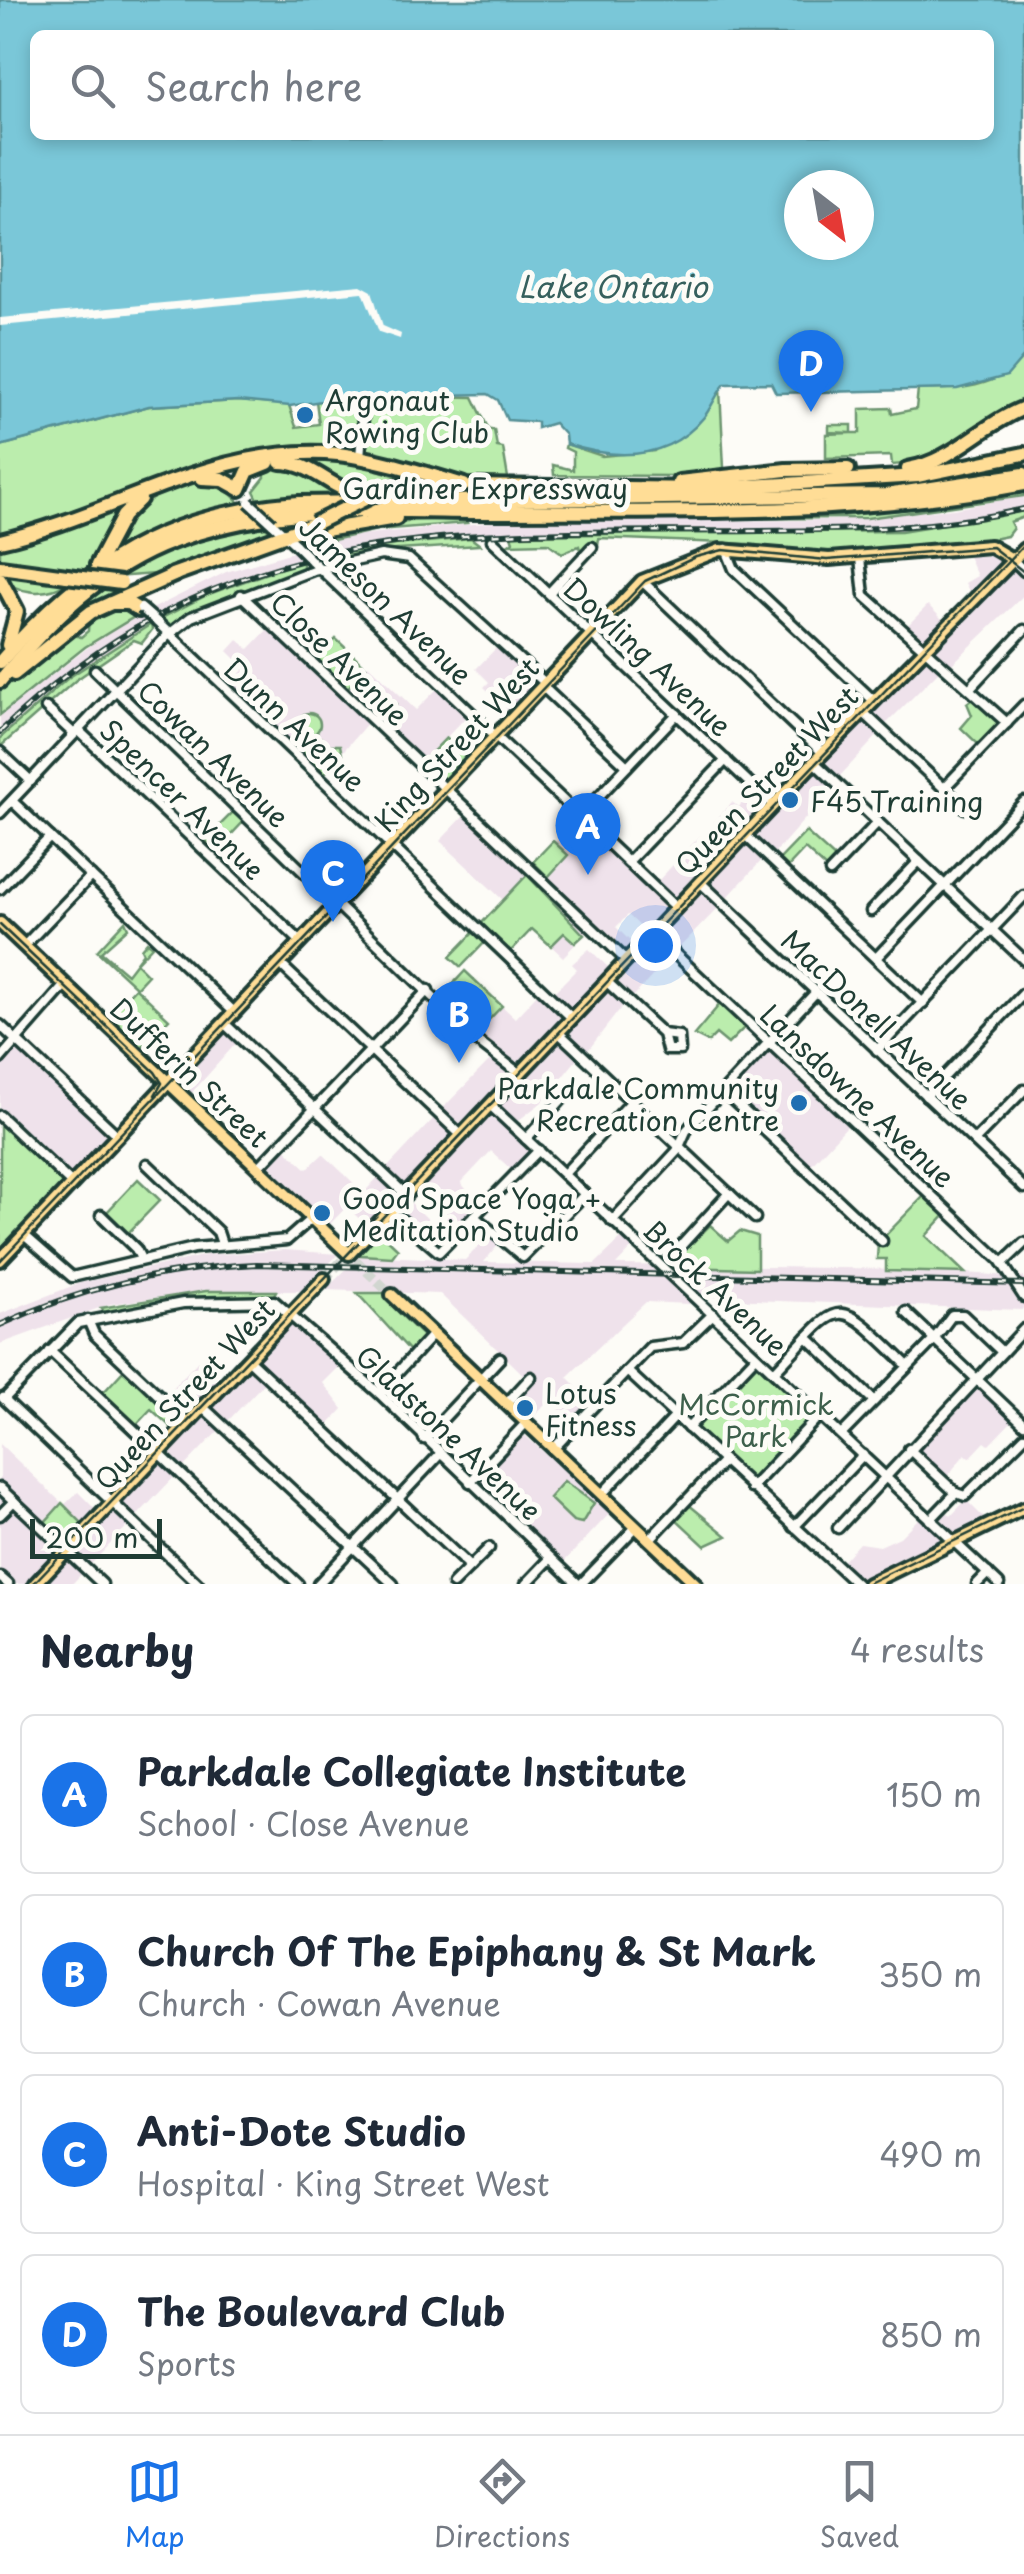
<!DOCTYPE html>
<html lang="en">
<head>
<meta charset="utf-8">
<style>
  :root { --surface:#fff; --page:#f6f6f7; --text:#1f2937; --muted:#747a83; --line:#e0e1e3; --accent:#1a73e8 }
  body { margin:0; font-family:"Playpen Sans",sans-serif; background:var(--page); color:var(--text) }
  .compass { position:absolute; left:784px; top:170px; width:90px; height:90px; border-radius:50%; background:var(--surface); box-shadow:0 5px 15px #0003; rotate:149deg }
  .scale { position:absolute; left:30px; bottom:25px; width:132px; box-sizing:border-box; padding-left:10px; border:5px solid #1f3d34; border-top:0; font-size:28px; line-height:35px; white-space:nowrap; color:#1f3d34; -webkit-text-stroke:8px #fdfcf7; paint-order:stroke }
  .you { position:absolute; left:655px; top:945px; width:35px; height:35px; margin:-25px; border:8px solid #fff; border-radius:50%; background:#1a73e8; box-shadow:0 0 0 15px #1a73e833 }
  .badge { display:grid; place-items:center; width:65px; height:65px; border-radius:50%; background:var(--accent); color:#fff; font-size:32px; font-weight:700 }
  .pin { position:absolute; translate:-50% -82px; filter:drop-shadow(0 2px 5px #0008) }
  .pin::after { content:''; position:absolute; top:52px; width:35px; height:30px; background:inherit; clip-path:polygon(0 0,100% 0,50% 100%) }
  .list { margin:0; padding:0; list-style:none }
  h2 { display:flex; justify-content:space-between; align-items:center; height:130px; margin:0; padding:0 40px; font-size:42px }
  h2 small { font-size:32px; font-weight:400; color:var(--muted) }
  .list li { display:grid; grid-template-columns:65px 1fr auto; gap:30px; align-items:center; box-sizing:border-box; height:160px; margin:0 20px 20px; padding:0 20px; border:2px solid var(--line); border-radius:15px }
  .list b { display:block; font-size:38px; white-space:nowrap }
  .list p { margin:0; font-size:32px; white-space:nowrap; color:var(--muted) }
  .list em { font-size:32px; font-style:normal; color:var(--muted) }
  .icon { flex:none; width:55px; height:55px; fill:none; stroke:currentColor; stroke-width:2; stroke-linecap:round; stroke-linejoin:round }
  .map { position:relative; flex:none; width:1024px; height:1584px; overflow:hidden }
  .search { position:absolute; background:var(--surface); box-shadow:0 5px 15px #0003; left:30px; right:30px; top:30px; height:110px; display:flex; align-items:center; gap:25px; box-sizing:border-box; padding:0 35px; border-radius:15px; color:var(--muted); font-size:38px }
  .sheet { height:850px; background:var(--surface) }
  nav { display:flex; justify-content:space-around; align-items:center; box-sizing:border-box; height:140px; border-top:2px solid var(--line); background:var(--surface); font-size:28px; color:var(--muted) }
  nav a { display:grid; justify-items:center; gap:5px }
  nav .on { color:var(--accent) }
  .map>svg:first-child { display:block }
  .built { fill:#efe2eb }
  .green { fill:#bbedad; stroke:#6d9570; stroke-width:2.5 }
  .water { fill:#7ac7d8; stroke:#569096; stroke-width:2.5; fill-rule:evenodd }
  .pier { fill:#fdfcf7 }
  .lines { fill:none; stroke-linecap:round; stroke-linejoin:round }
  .major-tunnel { stroke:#d1d6d0; stroke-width:10; stroke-dasharray:10 5; stroke-linecap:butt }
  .minor-casing { stroke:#1f3d34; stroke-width:15 }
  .major-casing { stroke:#1f3d34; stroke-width:18 }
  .highway-casing { stroke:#1f3d34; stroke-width:20 }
  .minor { stroke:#fdfcf7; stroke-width:8 }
  .major { stroke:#ffdd96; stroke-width:10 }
  .highway { stroke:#ffdd96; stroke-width:12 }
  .tram { stroke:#1f3d34; stroke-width:2.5 }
  .rail-casing { stroke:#1f3d34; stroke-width:6 }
  .rail { stroke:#fdfcf7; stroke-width:2.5; stroke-dasharray:8; stroke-linecap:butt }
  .minor-bridge-casing { stroke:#1f3d34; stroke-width:15; stroke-linecap:butt }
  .highway-bridge-casing { stroke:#1f3d34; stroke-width:20; stroke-linecap:butt }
  .minor-bridge { stroke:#fdfcf7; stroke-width:8 }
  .highway-bridge { stroke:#ffdd96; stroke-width:12 }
  .poi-dot { fill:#1f6fb2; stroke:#fdfcf7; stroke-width:4 }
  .labels { text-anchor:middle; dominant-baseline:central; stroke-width:10; stroke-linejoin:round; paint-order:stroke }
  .poi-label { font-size:28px; fill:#1f3d34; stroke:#fdfcf7; text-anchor:start }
  .street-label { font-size:28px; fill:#1f3d34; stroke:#fdfcf7 }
  .park-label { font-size:28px; fill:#3e604c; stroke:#fdfcf7 }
  .water-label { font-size:30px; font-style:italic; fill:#36605d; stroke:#fdfcf7 }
</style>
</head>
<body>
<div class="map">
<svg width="1024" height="1584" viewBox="0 0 1024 1584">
  <rect width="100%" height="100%" fill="#fdfcf7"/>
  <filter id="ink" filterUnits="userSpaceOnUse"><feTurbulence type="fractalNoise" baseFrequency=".01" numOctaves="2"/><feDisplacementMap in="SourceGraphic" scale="20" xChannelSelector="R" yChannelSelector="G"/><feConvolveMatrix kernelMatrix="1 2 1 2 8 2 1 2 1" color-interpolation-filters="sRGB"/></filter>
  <g filter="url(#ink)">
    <g class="built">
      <path d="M1024,496V511L901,531L483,535L351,548L250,578L163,616L68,678L0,738V715L112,629L226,572L346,536L495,522L834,520L953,509Z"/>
      <path d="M968,556H997L1001,561L970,593L965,583L977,576Z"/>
      <path d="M1012,569L1024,580V595L951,665L934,648Z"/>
      <path d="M928,605L943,620L922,642L906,627Z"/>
      <path d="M270,627L369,721L322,776L228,686L245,668L228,651L238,640L249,649Z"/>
      <path d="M498,646L536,681L509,711L484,687L489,682L476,669Z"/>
      <path d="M930,654L943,667L884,726L872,713Z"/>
      <path d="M368,665L416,710L438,688L467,716L423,762L346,690Z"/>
      <path d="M866,720L880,733L839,777L825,761Z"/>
      <path d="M815,771L833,787L773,855L754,836Z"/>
      <path d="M752,793L765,805L732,839L714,822L732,802L738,807Z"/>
      <path d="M467,813L589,930L563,957L533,929L509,953L480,925L503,900L440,841Z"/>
      <path d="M578,822L667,907L644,930L628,915L616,927L632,943L623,953L530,864Z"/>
      <path d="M700,836L718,853L674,898L657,882Z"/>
      <path d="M748,843L764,858L726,899L709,882Z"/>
      <path d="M701,891L719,907L679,948L662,931Z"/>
      <path d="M653,941L670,957L632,998L615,980Z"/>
      <path d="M589,949L609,968L569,1009L552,994L577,969L572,964Z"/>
      <path d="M606,990L624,1004L586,1053L566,1034Z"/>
      <path d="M539,992L564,1018L517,1065L478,1032L502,1006L515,1018Z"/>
      <path d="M224,1032L238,1041L190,1095L177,1082Z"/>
      <path d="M559,1040L578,1058L541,1103L515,1123L498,1106Z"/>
      <path d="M20,1045L112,1133L72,1176L0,1108V1066Z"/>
      <path d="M767,1050L848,1125L809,1167L729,1093Z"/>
      <path d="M491,1059L509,1075L460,1126L442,1109Z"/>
      <path d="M492,1113L533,1151L514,1172L491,1151L461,1183L481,1207L439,1249L398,1212L409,1201L433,1224L441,1215L417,1191Z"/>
      <path d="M436,1116L454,1134L405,1185L387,1168Z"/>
      <path d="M283,1147L307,1169L323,1154L362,1191L329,1225L267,1167Z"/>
      <path d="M380,1175L397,1192L366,1225L349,1209Z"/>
      <path d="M490,1235L499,1244L484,1262L595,1264L623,1237L633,1247L616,1265L906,1269L1024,1277V1306L1022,1310L727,1299L680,1291L690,1304L646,1302L567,1377L591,1401L573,1422L550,1400L532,1418L514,1400L531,1382L440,1294L325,1290L361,1255L465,1260Z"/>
      <path d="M285,1250L338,1254L304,1291H206L110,1304L0,1344V1314L80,1283L207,1255Z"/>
      <path d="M293,1323L339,1367L323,1383L343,1409L326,1427L256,1362Z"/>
      <path d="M198,1361L218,1381L187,1414L165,1396Z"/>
      <path d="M249,1366L266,1381L72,1584H43Z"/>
      <path d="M977,1384L1012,1421L989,1445L985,1442L970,1458L965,1454L946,1478L917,1452V1445Z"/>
      <path d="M522,1433L611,1512L562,1564L476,1481Z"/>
      <path d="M0,1444L64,1505L78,1492L97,1511L26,1584H0Z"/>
      <path d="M966,1500L986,1520L861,1580L841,1563L859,1543L880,1546L900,1537L927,1510L932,1514L940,1505L951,1516Z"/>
    </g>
    <g class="green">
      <path d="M1024,356V403C979,423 942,463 892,465L891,456L826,458V434L851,433L829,432V425H852V433H860V409L891,408L892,414L916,409L918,389C957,390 998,389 1024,356Z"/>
      <path d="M720,389L724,468L670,476L554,475L553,465L573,470V452L565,448L566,444L602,456L654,451Z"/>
      <path d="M426,396L473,397L489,430H494L497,447L503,448L508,478L456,477L359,453L196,467L0,536V446L149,406L238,401L289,405L296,427L319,424L316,401Z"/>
      <path d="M298,458L356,463L406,479L357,491Z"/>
      <path d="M287,465L351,498L259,501L254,491L265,477L264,467Z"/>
      <path d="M203,481L238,490L240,497L227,490L240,503L162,528L107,556C129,507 151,492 203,481Z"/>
      <path d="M1024,490V496L867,518L492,520L840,516L956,504Z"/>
      <path d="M120,509L91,565L80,574L0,563V548Z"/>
      <path d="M1024,511V517L1010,522L1013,528L1007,536L972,543L820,554L749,544L599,538L598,545H586L581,554L579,546L562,553L548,543L509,544L513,541L511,535L901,531Z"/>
      <path d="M464,518L467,523L377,530L312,545L307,540L389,522Z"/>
      <path d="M262,523L273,534L156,574L113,577L173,547Z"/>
      <path d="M471,538L480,545L381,551L325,563L319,558L382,546Z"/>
      <path d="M303,560V571L193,613L170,629L158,620L209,594Z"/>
      <path d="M13,575L69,582C47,597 18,595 0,576Z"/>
      <path d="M100,588L129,590L17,668L58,622Z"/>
      <path d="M120,604L139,614L85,647L0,715V691L68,633L81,637L88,631L89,617Z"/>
      <path d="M151,624L152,630L142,643L134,640L76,680L0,747V738L68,678Z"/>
      <path d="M336,639L366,667L346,690L315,660Z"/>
      <path d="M368,678L396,704L387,715L358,689Z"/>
      <path d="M975,697L1001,722L980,746L961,728L972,715L967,703Z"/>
      <circle cx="309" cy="724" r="11"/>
      <path d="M298,733L310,743L321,738L328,745H340L342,755L322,776L289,745Z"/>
      <path d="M446,738L466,757L444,780L423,762Z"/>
      <path d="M234,811L244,821L216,851L205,840Z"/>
      <path d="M806,832L837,860L828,870L805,849L788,867L780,859Z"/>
      <path d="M553,841L568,855L548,877L533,862Z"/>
      <path d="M527,875L584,935L575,943L564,933L551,946L532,929L509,953L480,925Z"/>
      <path d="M125,921L128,928L101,952L127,974L143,953L141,949L147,942L152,946L136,963L148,975L136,988L169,1019L141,1048L108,1017L136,987L97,951Z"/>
      <path d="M475,931L486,941L461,967L450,957Z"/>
      <path d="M465,971L502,1006L479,1030L440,998Z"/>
      <path d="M720,1004L745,1027L728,1044L716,1034L708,1042L694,1035Z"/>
      <path d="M0,1122L64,1184L0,1252Z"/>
      <path d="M138,1179L160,1200L127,1234L107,1212Z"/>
      <path d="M924,1196L945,1215L926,1236L965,1273L886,1271V1259H877L878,1243Z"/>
      <path d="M710,1225L728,1241L740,1231L757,1236V1269L675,1267L683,1252Z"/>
      <path d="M379,1231L398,1249L392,1257L361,1255L358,1252Z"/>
      <path d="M206,1291H276L273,1297L197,1298L105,1313L101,1308Z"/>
      <path d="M357,1293H393L387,1301L424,1337L411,1352Z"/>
      <path d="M755,1361L814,1416L751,1483L693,1428Z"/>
      <path d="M124,1370L179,1421L172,1428L151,1409L135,1426L102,1394Z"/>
      <path d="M564,1481L594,1503L582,1523L573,1521L549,1498Z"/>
      <path d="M62,1503L83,1524L66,1542L45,1522Z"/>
      <path d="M688,1504L727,1536L705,1546L675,1518Z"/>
    </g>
    <path class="water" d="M0,0H1024V356L1007,376L957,389L776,393L771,383L725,384C716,394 712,407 704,417C667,462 615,460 566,444L565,435L554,423L537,428V422L507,420L498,400L488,394L347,397L290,406L238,401L149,406L0,446ZM35,35H989V135H35ZM799,185H859V245H799Z"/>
    <path class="pier" d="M361,285L372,291L383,326L401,334L400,339L379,332L363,292L0,326V318Z"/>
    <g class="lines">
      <path class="major-tunnel" d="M324,1279L349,1254L392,1295"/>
      <g class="minor-casing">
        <g id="minor">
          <path d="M360,458L363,418"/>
          <path d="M272,523L296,545"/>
          <path d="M492,540L773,805"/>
          <path d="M726,549L734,569L873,700"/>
          <path d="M860,558L864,595L1007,723"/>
          <path d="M1012,559L1024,571"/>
          <path d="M311,560L675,907"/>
          <path d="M642,581L823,753"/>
          <path d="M549,593L592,547"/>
          <path d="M241,595L626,960"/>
          <path d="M157,622L572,1018"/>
          <path d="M95,670L481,1044L520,1074"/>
          <path d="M542,686L627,766"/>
          <path d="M970,688L1024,630"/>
          <path d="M46,708L74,734"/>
          <path d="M863,712L965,808"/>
          <path d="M78,730L301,942"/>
          <path d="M0,752L31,781"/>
          <path d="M814,762L1024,960"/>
          <path d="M944,788L1024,705"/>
          <path d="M12,801L234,1012"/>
          <path d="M0,813L168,635L191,617L313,570L381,555L409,559L545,683"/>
          <path d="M580,816L677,714"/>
          <path d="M745,835L923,1003"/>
          <path d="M628,862L726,760"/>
          <path d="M830,872L878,822"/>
          <path d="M700,882L1024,1188"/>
          <path d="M0,889L50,837"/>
          <path d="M871,911L919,861"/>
          <path d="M652,932L1000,1260L1024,1297"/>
          <path d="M24,946L91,876"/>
          <path d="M876,958L1024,802"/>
          <path d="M280,964L461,1135"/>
          <path d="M606,981L663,1034L667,1050H680L679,1036L663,1034"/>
          <path d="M224,1023L405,1194"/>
          <path d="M0,1025L118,1136"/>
          <path d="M558,1032L755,1218"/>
          <path d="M877,1050L1024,896"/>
          <path d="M0,1059L65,985"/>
          <path d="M723,1091L882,1241"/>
          <path d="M926,1096L1024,993"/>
          <path d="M490,1105L999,1584"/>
          <path d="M0,1116L72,1184"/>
          <path d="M526,1139L572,1088"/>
          <path d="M974,1141L1024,1090"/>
          <path d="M147,1164L218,1232L222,1244"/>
          <path d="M258,1168L428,990"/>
          <path d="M564,1174L632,1101"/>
          <path d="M390,1210L439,1252L539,1150"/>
          <path d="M101,1215L136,1249L141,1259"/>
          <path d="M475,1217L523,1257L585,1194"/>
          <path d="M612,1221L677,1151L686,1131L816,992"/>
          <path d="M24,1235L72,1277L194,1248L287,1240L312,1218"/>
          <path d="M670,1258L729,1193"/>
          <path d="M1003,1263L1024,1243"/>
          <path d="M906,1312L1024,1424"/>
          <path d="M88,1320L94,1334L188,1423"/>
          <path d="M807,1337L874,1401"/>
          <path d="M50,1351L298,1584"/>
          <path d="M248,1359L470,1567"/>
          <path d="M627,1371L857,1584"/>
          <path d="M774,1372C845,1298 832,1293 908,1366"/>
          <path d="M379,1393L433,1334"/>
          <path d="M3,1398L198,1584"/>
          <path d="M4,1399L78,1323L183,1303L274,1301L379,1393L578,1584"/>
          <path d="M506,1404L531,1377"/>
          <path d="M203,1407L393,1584"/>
          <path d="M688,1428L756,1356"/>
          <path d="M841,1435L932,1342L952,1315H963L1002,1352"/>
          <path d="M424,1439L500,1358"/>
          <path d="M554,1448L650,1347L683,1343L713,1314"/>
          <path d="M909,1449L956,1493"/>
          <path d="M470,1482L526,1423"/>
          <path d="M0,1488L102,1584"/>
          <path d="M751,1488L820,1415"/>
          <path d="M602,1494L675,1417"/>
          <path d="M0,1515L14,1501"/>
          <path d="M930,1520L956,1493L965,1496L1024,1437"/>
          <path d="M794,1527L863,1455"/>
          <path d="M838,1528L1024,1329"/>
          <path d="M649,1540L723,1462"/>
          <path d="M0,1577L8,1584"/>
          <path d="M318,1584L440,1454"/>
          <path d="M453,1584L489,1548"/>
          <path d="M526,1584L551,1558"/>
          <path d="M581,1584L636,1527"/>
          <path d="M977,1584L988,1573"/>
        </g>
      </g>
      <g class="major-casing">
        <g id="major">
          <path d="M0,923L349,1254L814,762L1024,549"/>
          <path d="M0,1260L642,581L720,550L829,559L990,546L1012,559"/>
          <path d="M392,1295L696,1584"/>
          <path d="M35,1584L324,1279"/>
          <path d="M868,1584L1024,1508"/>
        </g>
      </g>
      <g class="highway-casing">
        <g id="highway">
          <path d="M280,462C315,462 332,493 366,495"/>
          <path d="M908,469C952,462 983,424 1024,408"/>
          <path d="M202,478L222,479L240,489L248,471L268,463"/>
          <path d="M679,482L786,470L848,469"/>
          <path d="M473,486L702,489L918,476L1024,454"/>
          <path d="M381,491L404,485L437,487"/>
          <path d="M307,533L396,518"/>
          <path d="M0,541C112,516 219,442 338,454C376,458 427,474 464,485"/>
          <path d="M97,565L123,516L140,499"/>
          <path d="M0,567L67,576"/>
          <path d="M172,575L314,524"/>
          <path d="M0,579L17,611L8,645"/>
          <path d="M111,603H128L139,610"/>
          <path d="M0,662C86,563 165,513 299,503L886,495L1024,474"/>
          <path d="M14,674L91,612L176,574"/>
          <path d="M0,681C48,622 101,568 174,541C277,502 388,512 496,512C673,511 849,517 1024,484"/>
        </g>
      </g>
      <use href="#minor" class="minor"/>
      <use href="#major" class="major"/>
      <use href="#highway" class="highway"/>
      <g class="tram">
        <path d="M0,925L155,1072L162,1083L155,1095"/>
        <path d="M0,1261L645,581L696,557L723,550L827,560L992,547L1024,572"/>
        <path d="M33,1584L1024,545"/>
        <path d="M866,1584L1024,1507"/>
      </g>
      <g class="rail-casing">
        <g id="rail">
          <path d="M0,732C233,509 464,534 760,531C849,530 937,529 1024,509"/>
          <path d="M0,1325C82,1287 168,1268 257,1264L1024,1284"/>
        </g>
      </g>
      <use href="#rail" class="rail"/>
      <g class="minor-bridge-casing">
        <g id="minor-bridge">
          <path d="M249,502L272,523"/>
          <path d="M296,545L311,560"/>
          <path d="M141,608L157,622"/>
        </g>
      </g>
      <g class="highway-bridge-casing">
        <g id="highway-bridge">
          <path d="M314,524L381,491"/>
          <path d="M67,576L121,583"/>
        </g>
      </g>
      <use href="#minor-bridge" class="minor-bridge"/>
      <use href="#highway-bridge" class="highway-bridge"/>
    </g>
  </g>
  <g class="poi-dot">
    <circle cx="305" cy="415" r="10"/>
    <circle cx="790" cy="800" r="10"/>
    <circle cx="799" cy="1103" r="10"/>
    <circle cx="322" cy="1213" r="10"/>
    <circle cx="525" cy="1408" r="10"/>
  </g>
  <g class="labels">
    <g class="poi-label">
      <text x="325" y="399">Argonaut<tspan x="325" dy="32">Rowing Club</tspan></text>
      <text x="810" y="800">F45 Training</text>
      <text x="779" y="1087" text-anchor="end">Parkdale Community<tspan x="779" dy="32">Recreation Centre</tspan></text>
      <text x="342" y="1197">Good Space Yoga +<tspan x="342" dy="32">Meditation Studio</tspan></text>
      <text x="545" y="1392">Lotus<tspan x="545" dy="32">Fitness</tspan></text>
    </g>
    <g class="street-label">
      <text x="485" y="487">Gardiner Expressway</text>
      <text transform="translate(386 600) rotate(44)">Jameson Avenue</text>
      <text transform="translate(648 656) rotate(43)">Dowling Avenue</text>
      <text transform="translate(340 658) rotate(44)">Close Avenue</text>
      <text transform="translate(295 724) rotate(43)">Dunn Avenue</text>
      <text transform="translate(456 744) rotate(-47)">King Street West</text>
      <text transform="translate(214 753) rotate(44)">Cowan Avenue</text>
      <text transform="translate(766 780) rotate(-46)">Queen Street West</text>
      <text transform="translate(183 799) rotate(44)">Spencer Avenue</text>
      <text transform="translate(877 1019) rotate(43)">MacDonell Avenue</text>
      <text transform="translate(190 1072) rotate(43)">Dufferin Street</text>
      <text transform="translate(858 1095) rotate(43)">Lansdowne Avenue</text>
      <text transform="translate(716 1287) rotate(43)">Brock Avenue</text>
      <text transform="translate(184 1394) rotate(-47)">Queen Street West</text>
      <text transform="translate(449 1432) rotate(43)">Gladstone Avenue</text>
    </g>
    <g class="park-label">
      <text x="756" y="1403">McCormick<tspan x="756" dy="32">Park</tspan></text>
    </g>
    <g class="water-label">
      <text x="613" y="285">Lake Ontario</text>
    </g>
  </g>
</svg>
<svg class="compass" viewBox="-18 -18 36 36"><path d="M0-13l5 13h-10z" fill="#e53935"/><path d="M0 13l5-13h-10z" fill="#747a83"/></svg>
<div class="scale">200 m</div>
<div class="you"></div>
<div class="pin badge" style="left:588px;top:875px">A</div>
<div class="pin badge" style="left:459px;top:1063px">B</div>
<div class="pin badge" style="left:333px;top:922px">C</div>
<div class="pin badge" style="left:811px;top:412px">D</div>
<div class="search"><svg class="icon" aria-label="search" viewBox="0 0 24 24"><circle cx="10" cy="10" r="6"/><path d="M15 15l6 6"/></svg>Search here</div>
</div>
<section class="sheet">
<h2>Nearby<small>4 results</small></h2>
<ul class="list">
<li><span class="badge">A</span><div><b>Parkdale Collegiate Institute</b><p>School · Close Avenue</p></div><em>150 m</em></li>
<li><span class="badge">B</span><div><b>Church Of The Epiphany &amp; St Mark</b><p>Church · Cowan Avenue</p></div><em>350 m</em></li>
<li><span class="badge">C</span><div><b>Anti-Dote Studio</b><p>Hospital · King Street West</p></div><em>490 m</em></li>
<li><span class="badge">D</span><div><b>The Boulevard Club</b><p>Sports</p></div><em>850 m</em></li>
</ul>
</section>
<nav>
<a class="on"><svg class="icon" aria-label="map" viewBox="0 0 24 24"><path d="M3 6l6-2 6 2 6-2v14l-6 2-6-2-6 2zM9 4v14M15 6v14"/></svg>Map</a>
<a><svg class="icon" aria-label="directions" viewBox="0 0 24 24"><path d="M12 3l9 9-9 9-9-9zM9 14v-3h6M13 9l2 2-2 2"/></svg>Directions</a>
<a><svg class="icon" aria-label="saved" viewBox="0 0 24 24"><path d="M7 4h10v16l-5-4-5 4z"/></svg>Saved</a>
</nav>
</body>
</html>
